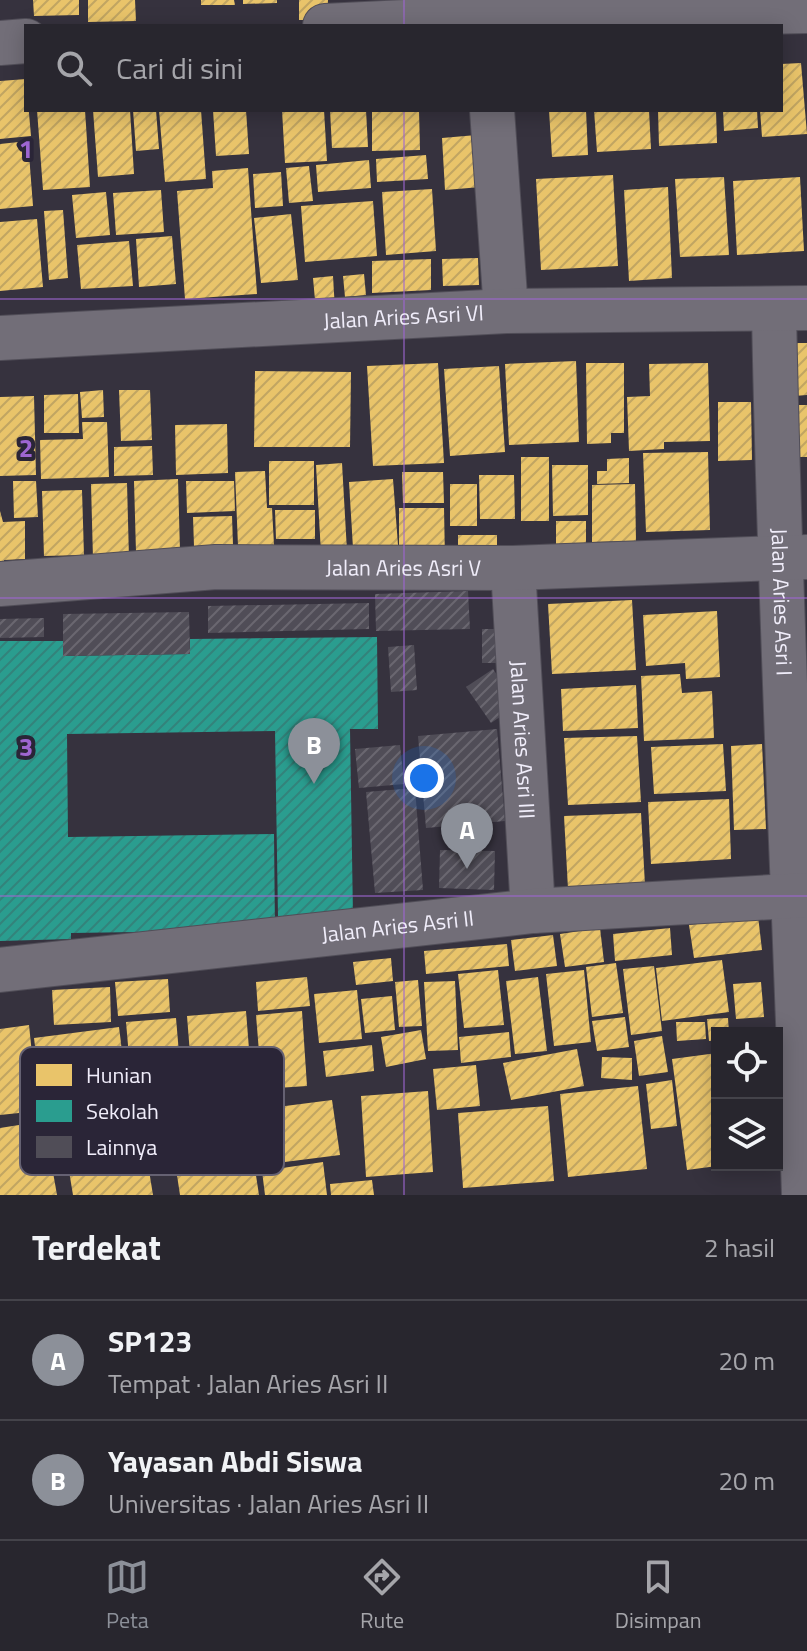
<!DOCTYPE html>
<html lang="id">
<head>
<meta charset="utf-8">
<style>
  :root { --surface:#28262e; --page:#34323a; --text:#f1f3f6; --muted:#a5a5aa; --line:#44434a; --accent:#8c9099 }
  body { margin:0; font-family:"Titillium Web",sans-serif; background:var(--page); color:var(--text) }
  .controls { position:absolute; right:24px; bottom:24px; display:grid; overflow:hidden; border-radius:0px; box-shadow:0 4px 20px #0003 }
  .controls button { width:72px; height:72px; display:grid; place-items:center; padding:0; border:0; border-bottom:2px solid var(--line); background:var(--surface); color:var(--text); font:40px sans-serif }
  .you { position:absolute; left:424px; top:778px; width:28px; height:28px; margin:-20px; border:6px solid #fff; border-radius:50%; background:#1a73e8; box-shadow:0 0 0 12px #1a73e833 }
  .badge { display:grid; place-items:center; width:52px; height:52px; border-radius:50%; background:var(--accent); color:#fff; font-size:26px; font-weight:700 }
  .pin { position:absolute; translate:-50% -66px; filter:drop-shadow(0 2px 4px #0008) }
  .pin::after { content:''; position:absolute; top:42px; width:28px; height:24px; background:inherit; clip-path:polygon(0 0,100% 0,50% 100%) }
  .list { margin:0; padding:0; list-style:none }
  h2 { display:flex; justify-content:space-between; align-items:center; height:104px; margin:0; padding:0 32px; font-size:34px }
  h2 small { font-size:26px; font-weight:400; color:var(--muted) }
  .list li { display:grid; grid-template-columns:52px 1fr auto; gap:24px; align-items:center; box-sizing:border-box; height:120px; padding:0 32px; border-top:2px solid var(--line) }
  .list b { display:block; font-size:30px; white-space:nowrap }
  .list p { margin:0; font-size:26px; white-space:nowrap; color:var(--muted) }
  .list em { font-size:26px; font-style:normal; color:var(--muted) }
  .icon { flex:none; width:44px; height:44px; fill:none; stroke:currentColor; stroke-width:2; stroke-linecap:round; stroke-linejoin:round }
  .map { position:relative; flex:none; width:807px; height:1195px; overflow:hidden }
  .search { position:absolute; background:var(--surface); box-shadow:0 4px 20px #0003; left:24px; right:24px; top:24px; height:88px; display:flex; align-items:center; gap:20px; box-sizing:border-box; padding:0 28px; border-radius:0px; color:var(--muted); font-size:30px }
  .sheet { height:344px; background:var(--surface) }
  nav { display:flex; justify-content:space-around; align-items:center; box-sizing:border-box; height:112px; border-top:2px solid var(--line); background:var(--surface); font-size:22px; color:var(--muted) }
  nav a { display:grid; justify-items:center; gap:4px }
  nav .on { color:var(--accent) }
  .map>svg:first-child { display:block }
  .homes { fill:url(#homes-hatch) }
  .schools { fill:url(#schools-hatch) }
  .building { fill:url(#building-hatch) }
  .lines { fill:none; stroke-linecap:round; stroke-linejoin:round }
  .minor-casing { stroke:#514e58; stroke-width:46 }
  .minor { stroke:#726e78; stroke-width:44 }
  .grid { fill:none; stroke:#9e66d1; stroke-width:2; stroke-opacity:0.55 }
  .labels { text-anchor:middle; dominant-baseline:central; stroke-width:8; stroke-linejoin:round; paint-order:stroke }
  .street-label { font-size:22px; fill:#f0edfa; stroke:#2a2537 }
  .key { fill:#2a2537; stroke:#656172; stroke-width:2 }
  .key-label { font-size:22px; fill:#f0edfa }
  .grid-label { font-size:26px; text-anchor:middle; font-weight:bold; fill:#9e66d1; stroke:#2a2537; stroke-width:8; stroke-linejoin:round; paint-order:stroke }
</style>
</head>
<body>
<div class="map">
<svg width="807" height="1195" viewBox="0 0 807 1195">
  <defs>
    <pattern id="homes-hatch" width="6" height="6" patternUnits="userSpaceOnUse" patternTransform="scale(2)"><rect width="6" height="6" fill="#e9c46a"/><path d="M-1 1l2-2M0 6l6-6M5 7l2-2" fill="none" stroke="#c1a562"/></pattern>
    <pattern id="schools-hatch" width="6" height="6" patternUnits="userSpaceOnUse" patternTransform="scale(2)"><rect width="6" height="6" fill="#2a9d8f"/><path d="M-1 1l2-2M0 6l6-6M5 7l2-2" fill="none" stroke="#33837b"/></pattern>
    <pattern id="building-hatch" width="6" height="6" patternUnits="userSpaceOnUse" patternTransform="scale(2)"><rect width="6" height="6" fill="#504d57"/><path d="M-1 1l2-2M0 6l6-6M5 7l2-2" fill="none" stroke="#6a6770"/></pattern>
  </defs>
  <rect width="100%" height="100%" fill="#36323e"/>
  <g class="homes">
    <path d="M33,0H79V15L34,16Z"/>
    <path d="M88,0H135L136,21L88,22Z"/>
    <path d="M201,0H234L235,5H201Z"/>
    <path d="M243,0H277V3L243,4Z"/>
    <path d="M299,0H328L327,20H299Z"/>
    <path d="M801,63L807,134L762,137L760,110H781V64Z"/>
    <path d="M26,79L31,136L0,139V81Z"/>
    <path d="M37,110H85L90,187L43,190Z"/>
    <path d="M93,110H130L134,174L98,177Z"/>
    <path d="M133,110H156L159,149L136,151Z"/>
    <path d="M159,110H201L206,179L165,182Z"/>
    <path d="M213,110H246L249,154L216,156Z"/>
    <path d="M282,110H324L327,161L285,163Z"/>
    <path d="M330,110H366L368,147L332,148Z"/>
    <path d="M372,110H419L420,150L372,151Z"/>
    <path d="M549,110H586L588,155L552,157Z"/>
    <path d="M594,110H649L651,149L597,152Z"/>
    <path d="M658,110H716L717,143L659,146Z"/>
    <path d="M723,110H757L758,128L724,131Z"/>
    <path d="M488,134L493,186L445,190L442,138Z"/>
    <path d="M28,141L33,206L0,209V144Z"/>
    <path d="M426,155L428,179L377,182L376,159Z"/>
    <path d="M369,160L371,188L318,192L316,165Z"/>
    <path d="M309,166L313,201L289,203L286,168Z"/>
    <path d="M248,168L257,294L185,299L177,191L213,188L212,171Z"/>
    <path d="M281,172L283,206L255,208L253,174Z"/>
    <path d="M613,175L618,266L541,270L536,179Z"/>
    <path d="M724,177L729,255L680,257L675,179Z"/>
    <path d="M800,177L804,251L737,255L733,181Z"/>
    <path d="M668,187L672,278L629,281L624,190Z"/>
    <path d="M432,189L436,251L386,255L382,192Z"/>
    <path d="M161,190L164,232L116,235L113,193Z"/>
    <path d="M106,192L110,235L76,238L72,195Z"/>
    <path d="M373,201L377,256L305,262L301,206Z"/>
    <path d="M63,210L68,278L49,280L44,211Z"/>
    <path d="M291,214L298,280L261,283L254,218Z"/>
    <path d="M37,219L43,287L0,291V222Z"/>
    <path d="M172,236L176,284L139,287L136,239Z"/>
    <path d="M129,241L133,286L81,289L77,245Z"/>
    <path d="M478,258L479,285L443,286L442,259Z"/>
    <path d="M431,259V290L372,293V261Z"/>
    <path d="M364,274L366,295L345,297L343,276Z"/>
    <path d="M333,276L335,310L316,311L313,278Z"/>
    <path d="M794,343H807V395L794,396Z"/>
    <path d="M576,361L579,442L509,445L505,364Z"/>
    <path d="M438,363L444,463L373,466L367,366Z"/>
    <path d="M586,363H624V433H611V443L587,444Z"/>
    <path d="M708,363L710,441L664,442V449L629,451L627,397L650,396L649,364Z"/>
    <path d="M499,366L505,452L450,456L444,369Z"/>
    <path d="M255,371L351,372L350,447H254Z"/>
    <path d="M103,390L104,417L82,418L80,392Z"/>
    <path d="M119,390H150L152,440L121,441Z"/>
    <path d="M78,394L79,433H44V395Z"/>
    <path d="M34,396L36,475L0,476V397Z"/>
    <path d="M718,402H751L752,460L718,461Z"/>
    <path d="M798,405H807V457H799Z"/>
    <path d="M82,422H107L109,477L41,479L40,440L83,439Z"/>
    <path d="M227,424L228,473L176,475L175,425Z"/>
    <path d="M152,446L153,475L114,476V447Z"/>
    <path d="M708,452L710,530L646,532L643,453Z"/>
    <rect x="521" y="457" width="28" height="64"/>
    <path d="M629,458V483L597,484V471H607V459Z"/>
    <rect x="269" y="461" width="45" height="44"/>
    <path d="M342,463L347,551L321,553L316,465Z"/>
    <path d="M552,465H588V515L553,516Z"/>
    <path d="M265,471L267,508H272L274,545L238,546L235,472Z"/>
    <path d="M402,472H443L444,503H403Z"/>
    <path d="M479,475H514L515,519H480Z"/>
    <path d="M178,479L180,551L136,552L134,481Z"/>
    <path d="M393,479L398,545L353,548L349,482Z"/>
    <path d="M13,481H36L38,517L14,518Z"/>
    <path d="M186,481H234L235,511L187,513Z"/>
    <path d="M127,483L129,558L93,559L91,484Z"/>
    <rect x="450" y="484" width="27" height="42"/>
    <path d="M635,484L636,541L592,542V485Z"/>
    <path d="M82,490L84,555L44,556L42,491Z"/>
    <path d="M399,508H444L445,560L399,561Z"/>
    <path d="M275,510H315V539H276Z"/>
    <path d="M0,511L3,522L25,521V559L4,560V566H0Z"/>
    <path d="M232,516L233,545L194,546L193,517Z"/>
    <path d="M556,521H586V556L556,557Z"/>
    <rect x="458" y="535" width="39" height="26"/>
    <path d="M632,600L636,670L552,674L548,604Z"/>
    <path d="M717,611L720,677L686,679L685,663L646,666L643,615Z"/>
    <path d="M680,674L682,693L712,691L714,738L644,741L641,676Z"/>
    <path d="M636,685L638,728L563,731L561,689Z"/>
    <path d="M637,736L641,802L568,805L564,738Z"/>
    <path d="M723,744L726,791L654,794L651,747Z"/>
    <path d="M762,744L766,829L734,830L731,746Z"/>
    <path d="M729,799L731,859L651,864L648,802Z"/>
    <path d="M641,813L645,885L568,889L564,816Z"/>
    <path d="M758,916L762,950L694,958L689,925Z"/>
    <path d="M600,928L604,962L565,967L560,934Z"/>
    <path d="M670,928L672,955L615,961L613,934Z"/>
    <path d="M553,935L557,966L515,971L511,940Z"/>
    <path d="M507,944L509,966L426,974L424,951Z"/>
    <path d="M391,958L393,981L356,985L353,962Z"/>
    <path d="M722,960L729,1012L662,1021L656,968Z"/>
    <path d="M616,963L623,1013L592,1017L586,967Z"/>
    <path d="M654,966L662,1031L631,1035L623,969Z"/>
    <path d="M498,970L504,1025L464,1028L458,974Z"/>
    <path d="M584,970L591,1042L554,1046L546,974Z"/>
    <path d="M307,977L310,1006L258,1011L256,982Z"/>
    <path d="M538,977L547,1051L515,1054L506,981Z"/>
    <path d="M168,979L170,1012L118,1016L115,982Z"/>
    <path d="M418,980L422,1026L399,1027L395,982Z"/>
    <path d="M455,981L458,1050L428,1051L424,982Z"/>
    <path d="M761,982L764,1017L736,1019L733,984Z"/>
    <path d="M110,987L111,1022L54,1025L52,990Z"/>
    <path d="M357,990L362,1039L319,1043L314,994Z"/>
    <path d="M392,996L395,1030L365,1033L361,999Z"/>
    <path d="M246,1011L252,1087L193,1092L187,1016Z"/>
    <path d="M302,1011L307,1086L262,1089L256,1015Z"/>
    <path d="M625,1017L629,1047L597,1051L592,1021Z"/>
    <path d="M176,1018L180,1065L130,1068L126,1022Z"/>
    <path d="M728,1018L729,1033H717V1041H709L707,1019Z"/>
    <path d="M676,1022H705L706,1039L677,1041Z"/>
    <path d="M29,1025L38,1111L0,1115V1029Z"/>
    <path d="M119,1027L126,1084L41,1095L34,1038Z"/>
    <path d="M421,1030L426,1059L386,1067L381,1037Z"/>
    <path d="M509,1032L511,1057L461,1063L459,1037Z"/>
    <path d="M662,1036L668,1072L639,1076L634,1041Z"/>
    <path d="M372,1045L374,1071L326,1077L323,1051Z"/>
    <path d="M577,1049L584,1086L511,1100L503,1063Z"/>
    <path d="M717,1053V1166L687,1170L672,1059Z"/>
    <path d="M602,1057L632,1058V1080L601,1078Z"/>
    <path d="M476,1065L480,1106L437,1110L433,1069Z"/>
    <path d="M672,1080L677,1126L651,1129L646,1084Z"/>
    <path d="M638,1086L647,1169L568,1177L560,1094Z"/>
    <path d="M428,1091L433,1172L366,1177L361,1096Z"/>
    <path d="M332,1100L340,1155L261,1165L254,1110Z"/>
    <path d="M245,1104L259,1195H180L168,1116Z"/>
    <path d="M548,1106L554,1181L463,1188L458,1113Z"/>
    <path d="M44,1121L57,1195H0V1128Z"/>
    <path d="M147,1158L153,1195H73L69,1171Z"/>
    <path d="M323,1162L327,1195H265L262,1171Z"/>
    <path d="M372,1180L374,1195H331L330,1184Z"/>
  </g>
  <path class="schools" d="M377,637L378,729H350L353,916L278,917L275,731L67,734L68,837L274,834L275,930L71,933V939L0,941V641H63V656L190,654V639Z"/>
  <g class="building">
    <path d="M468,591L470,629L376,631L375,594Z"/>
    <path d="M369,603V629L208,633V606Z"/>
    <path d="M189,612L190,654L63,656V614Z"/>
    <path d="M44,618V637L0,638V619Z"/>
    <rect x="482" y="629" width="31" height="34"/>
    <path d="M414,645L417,690L391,692L388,647Z"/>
    <path d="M493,669L518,705L491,723L466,687Z"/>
    <path d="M497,729L505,821L426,828L418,736Z"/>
    <path d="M400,745L404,784L359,788L355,749Z"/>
    <path d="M415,788L423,890L375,893L366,792Z"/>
    <path d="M440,850L495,851L494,890L439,888Z"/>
  </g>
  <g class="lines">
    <g class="minor-casing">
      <g id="minor">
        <path d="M325,26L485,18L807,11"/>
        <path d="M0,43L26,41"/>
        <path d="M492,110L506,311"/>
        <path id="s1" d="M774,310C779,605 795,900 804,1195"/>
        <path id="s2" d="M0,338L506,311L807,308"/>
        <path id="s3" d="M513,568L533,911"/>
        <path id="s4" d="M0,584L216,567L513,568L807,557"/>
        <path id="s5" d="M0,970L533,911L807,895"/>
      </g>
    </g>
    <use href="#minor" class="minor"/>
  </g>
  <path class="grid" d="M404,0V26M404,110V1195M0,299H807M0,598H807M0,896H807"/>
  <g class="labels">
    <g class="street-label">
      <text stroke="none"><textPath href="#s2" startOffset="404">Jalan Aries Asri VI</textPath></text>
      <text stroke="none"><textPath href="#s4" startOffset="404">Jalan Aries Asri V</textPath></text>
      <text stroke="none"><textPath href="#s1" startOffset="292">Jalan Aries Asri I</textPath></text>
      <text stroke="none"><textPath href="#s3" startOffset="172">Jalan Aries Asri III</textPath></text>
      <text stroke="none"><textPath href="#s5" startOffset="400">Jalan Aries Asri II</textPath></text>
    </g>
  </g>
  <rect x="20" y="1047" width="264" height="128" rx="12" class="key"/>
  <rect x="36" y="1064" width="36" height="22" fill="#e9c46a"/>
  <rect x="36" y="1100" width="36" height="22" fill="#2a9d8f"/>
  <rect x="36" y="1136" width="36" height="22" fill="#504d57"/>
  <g class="key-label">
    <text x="86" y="1083">Hunian</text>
    <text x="86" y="1119">Sekolah</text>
    <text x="86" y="1155">Lainnya</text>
  </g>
  <g class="grid-label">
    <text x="26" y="158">1</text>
    <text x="26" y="457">2</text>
    <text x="26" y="756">3</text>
  </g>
</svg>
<div class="controls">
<button><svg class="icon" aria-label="locate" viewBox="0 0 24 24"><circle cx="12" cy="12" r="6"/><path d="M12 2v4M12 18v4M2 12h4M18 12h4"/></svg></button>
<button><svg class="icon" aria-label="layers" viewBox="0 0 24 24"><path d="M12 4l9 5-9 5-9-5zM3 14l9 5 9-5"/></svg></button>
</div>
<div class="you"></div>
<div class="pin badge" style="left:467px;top:869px">A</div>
<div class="pin badge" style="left:314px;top:784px">B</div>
<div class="search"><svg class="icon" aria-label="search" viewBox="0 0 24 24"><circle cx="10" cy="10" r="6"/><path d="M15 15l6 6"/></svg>Cari di sini</div>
</div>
<section class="sheet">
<h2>Terdekat<small>2 hasil</small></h2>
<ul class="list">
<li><span class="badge">A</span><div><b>SP123</b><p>Tempat · Jalan Aries Asri II</p></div><em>20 m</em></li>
<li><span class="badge">B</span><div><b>Yayasan Abdi Siswa</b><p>Universitas · Jalan Aries Asri II</p></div><em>20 m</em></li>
</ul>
</section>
<nav>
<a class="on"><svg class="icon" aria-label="map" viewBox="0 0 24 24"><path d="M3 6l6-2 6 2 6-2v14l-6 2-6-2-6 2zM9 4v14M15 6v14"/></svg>Peta</a>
<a><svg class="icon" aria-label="directions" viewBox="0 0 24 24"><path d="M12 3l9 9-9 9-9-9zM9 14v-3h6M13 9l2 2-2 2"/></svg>Rute</a>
<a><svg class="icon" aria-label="saved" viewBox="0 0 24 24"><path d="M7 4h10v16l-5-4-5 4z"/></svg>Disimpan</a>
</nav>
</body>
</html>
